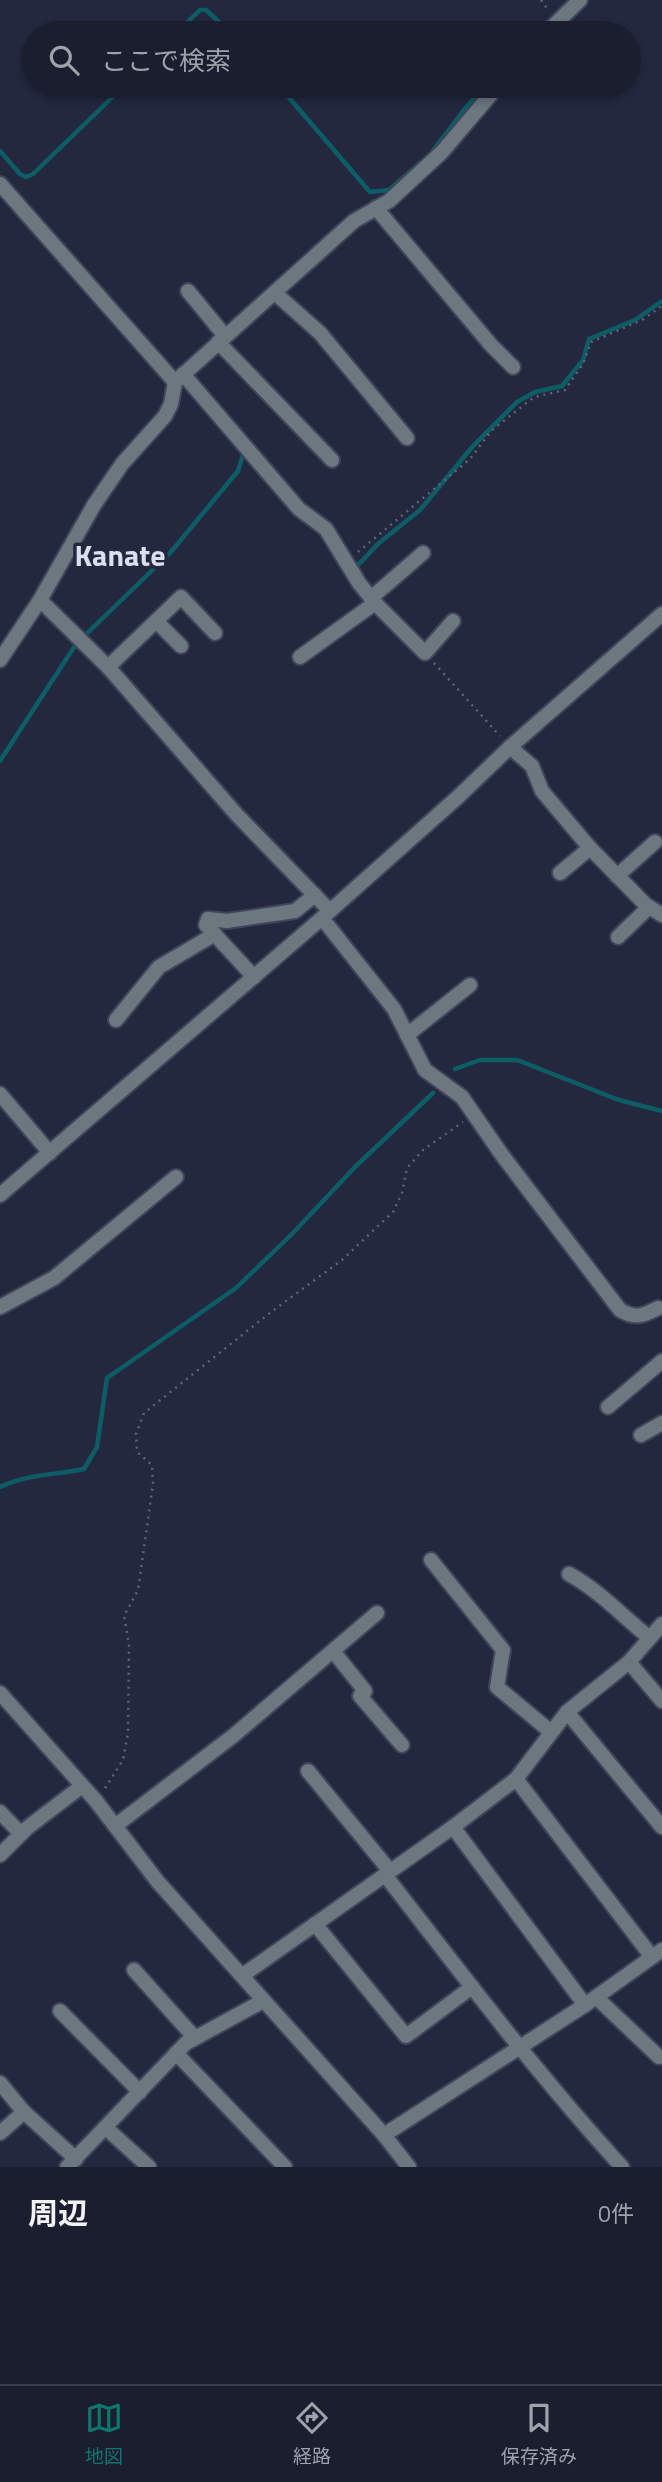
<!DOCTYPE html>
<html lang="ja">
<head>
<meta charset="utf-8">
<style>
  :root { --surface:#1a1e2f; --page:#272b3b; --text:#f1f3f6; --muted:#9fa2aa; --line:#383c4b; --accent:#0f766e }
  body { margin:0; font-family:"Titillium Web","Noto Sans JP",sans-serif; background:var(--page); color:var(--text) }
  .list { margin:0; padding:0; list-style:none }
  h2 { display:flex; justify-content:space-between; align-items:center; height:91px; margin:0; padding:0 28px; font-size:30px }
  h2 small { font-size:23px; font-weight:400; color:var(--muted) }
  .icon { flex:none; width:38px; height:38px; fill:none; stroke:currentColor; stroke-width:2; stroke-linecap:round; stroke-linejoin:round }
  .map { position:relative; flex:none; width:662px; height:2167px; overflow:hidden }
  .search { position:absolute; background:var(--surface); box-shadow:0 4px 10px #0003; left:21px; right:21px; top:21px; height:77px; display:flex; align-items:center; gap:18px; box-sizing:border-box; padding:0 24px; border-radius:38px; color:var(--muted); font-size:26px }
  .sheet { height:217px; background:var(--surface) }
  nav { display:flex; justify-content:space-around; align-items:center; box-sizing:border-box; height:98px; border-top:2px solid var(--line); background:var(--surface); font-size:19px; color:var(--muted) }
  nav a { display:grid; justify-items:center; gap:4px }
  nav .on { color:var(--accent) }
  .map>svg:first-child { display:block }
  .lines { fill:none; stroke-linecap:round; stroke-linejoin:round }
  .stream { stroke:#0d5d67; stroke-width:4.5 }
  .minor-casing { stroke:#40455b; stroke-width:18 }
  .tertiary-casing { stroke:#40455b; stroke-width:18 }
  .path { stroke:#5e6377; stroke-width:2.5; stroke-dasharray:2 5; stroke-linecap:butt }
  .minor { stroke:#6c7780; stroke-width:14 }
  .tertiary { stroke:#6c7780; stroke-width:14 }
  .labels { text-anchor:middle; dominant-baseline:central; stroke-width:7; stroke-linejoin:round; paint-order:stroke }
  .quarter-label { font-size:30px; font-weight:bold; fill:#dbdfee; stroke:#23283f }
</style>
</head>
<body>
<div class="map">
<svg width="662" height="2167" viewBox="0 0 662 2167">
  <rect width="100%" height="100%" fill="#23283f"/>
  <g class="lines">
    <g class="stream">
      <path d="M553,17L570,0"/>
      <path d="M176,33L200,10H206L231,33"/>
      <path d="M279,86L370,192L389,190L420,163"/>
      <path d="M0,151L20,174L26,177L33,174L124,86"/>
      <path d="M431,153L467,106L486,86"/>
      <path d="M353,565L359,564L379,543L420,510L473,446L517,402L535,392L562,386L583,360L589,339L635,320L662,301"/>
      <path d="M0,761L76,644L170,553L238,471L243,455L250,462"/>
      <path d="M455,1069L480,1060H517L619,1100L662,1111"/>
      <path d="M0,1487C27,1474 55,1475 84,1469L97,1447L107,1378L236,1288L291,1235L355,1167L433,1093"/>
    </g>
    <g class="minor-casing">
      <g id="minor">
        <path d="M546,33L580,0"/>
        <path d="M0,184L175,382"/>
        <path d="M376,208L491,345L513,367"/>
        <path d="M188,291L225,336"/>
        <path d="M275,293L320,333L407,438"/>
        <path d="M218,342L332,460"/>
        <path d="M183,374L299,509L326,529L359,583L375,603L300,657"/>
        <path d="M371,598L423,553"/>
        <path d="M40,600L108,667L237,815L330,911"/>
        <path d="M375,603L425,653L453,621"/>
        <path d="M156,621L181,646"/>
        <path d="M0,660L40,600L94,505L122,464L165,416L171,404L175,382L354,221L389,201L442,152L498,86"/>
        <path d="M108,667L181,597L215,633"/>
        <path d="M510,747L532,766L542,791L590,848L646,905L662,915"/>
        <path d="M560,873L590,848"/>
        <path d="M617,876L655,842"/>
        <path d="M322,918L394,1009L425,1070L462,1097L502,1155L620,1310C635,1319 643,1316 658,1308"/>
        <path d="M618,937L649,907"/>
        <path d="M254,977L206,925L208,919L227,921L295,911L315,895"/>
        <path d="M116,1020L159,967L215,934"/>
        <path d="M407,1035L470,985"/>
        <path d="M0,1094L50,1153"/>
        <path d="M0,1307L54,1278L176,1177"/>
        <path d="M608,1407L662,1361"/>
        <path d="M641,1435L662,1423"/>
        <path d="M431,1560L503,1650L497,1687L551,1732"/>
        <path d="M569,1574C600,1591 623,1617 650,1638"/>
        <path d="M333,1651L365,1691L360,1696L402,1745"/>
        <path d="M629,1662L662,1701"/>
        <path d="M0,1693L96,1801L158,1882L384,2135L409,2167"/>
        <path d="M567,1712L662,1827"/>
        <path d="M308,1771L390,1871"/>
        <path d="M516,1779L652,1957"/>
        <path d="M0,1812L21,1834"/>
        <path d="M115,1826L233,1736L377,1613"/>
        <path d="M453,1827L585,2005"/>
        <path d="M0,1855L27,1828L82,1786"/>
        <path d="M385,1875C462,1974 537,2074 622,2167"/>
        <path d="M315,1924L406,2036L472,1987"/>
        <path d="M134,1970L195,2038"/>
        <path d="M243,1975L453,1827L516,1779L567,1712L629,1662L662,1624"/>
        <path d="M596,1997L659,2057"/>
        <path d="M60,2011L140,2092"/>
        <path d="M176,2053L285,2167"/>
        <path d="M0,2083L24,2112"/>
        <path d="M106,2128L149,2167"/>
        <path d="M0,2133L24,2112L76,2159"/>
        <path d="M384,2135L585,2005L662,1950"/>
        <path d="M67,2167L186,2043L263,2001"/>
      </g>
    </g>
    <g class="tertiary-casing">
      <path id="tertiary" d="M0,1195L322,918L459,796L510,747L662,614"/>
    </g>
    <g class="path">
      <path d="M541,0L549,11"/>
      <path d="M358,552L470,459L491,431L534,397L565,390L583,364L591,342L642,320L662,306"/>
      <path d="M434,663L500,736"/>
      <path d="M105,1788L123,1760L128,1733L129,1644L124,1616L138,1590L153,1484L152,1465L137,1452L136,1434L144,1413L271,1312L342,1260L393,1212L402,1193L407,1168L423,1150L463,1122"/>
    </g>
    <use href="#minor" class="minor"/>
    <use href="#tertiary" class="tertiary"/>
  </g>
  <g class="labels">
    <g class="quarter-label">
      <text x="120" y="555">Kanate</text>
    </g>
  </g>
</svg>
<div class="search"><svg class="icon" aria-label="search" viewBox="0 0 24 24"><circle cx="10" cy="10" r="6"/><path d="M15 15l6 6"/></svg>ここで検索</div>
</div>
<section class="sheet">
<h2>周辺<small>0件</small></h2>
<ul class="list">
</ul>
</section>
<nav>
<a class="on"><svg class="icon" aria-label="map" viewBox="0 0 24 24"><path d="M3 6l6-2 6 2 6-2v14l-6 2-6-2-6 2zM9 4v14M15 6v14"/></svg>地図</a>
<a><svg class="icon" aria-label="directions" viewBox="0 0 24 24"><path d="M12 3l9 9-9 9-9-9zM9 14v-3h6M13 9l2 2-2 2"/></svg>経路</a>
<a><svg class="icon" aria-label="saved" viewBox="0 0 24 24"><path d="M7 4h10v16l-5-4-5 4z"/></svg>保存済み</a>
</nav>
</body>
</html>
